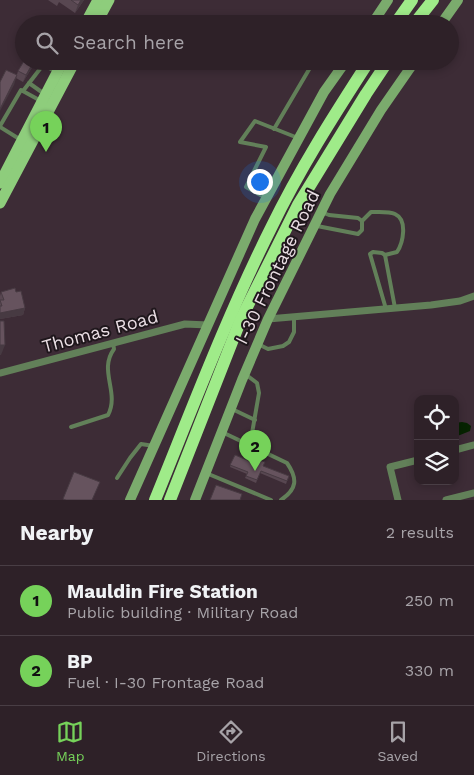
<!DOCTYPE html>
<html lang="en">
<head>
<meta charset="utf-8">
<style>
  :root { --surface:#2e2128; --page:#362930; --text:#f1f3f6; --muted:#a7a3a8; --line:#493e45; --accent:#76d25a }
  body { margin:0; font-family:"Work Sans",sans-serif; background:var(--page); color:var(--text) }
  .controls { position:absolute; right:15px; bottom:15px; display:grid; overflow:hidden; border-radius:10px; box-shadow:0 2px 8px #0003 }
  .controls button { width:45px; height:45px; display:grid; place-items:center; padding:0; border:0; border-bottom:1px solid var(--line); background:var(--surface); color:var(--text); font:25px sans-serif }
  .you { position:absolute; left:259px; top:181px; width:18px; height:18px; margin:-12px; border:4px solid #fff; border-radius:50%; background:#1a73e8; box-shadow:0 0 0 8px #1a73e833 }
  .badge { display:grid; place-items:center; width:32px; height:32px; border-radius:50%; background:var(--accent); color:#111; font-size:16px; font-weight:700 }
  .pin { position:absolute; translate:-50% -41px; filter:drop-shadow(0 1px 2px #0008) }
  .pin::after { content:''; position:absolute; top:26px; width:18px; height:15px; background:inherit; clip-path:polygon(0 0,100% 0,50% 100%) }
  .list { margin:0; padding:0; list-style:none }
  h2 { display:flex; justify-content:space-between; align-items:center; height:65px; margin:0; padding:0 20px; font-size:21px }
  h2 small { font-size:16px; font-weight:400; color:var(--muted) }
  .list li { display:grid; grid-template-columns:32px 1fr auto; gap:15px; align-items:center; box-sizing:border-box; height:70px; padding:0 20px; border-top:1px solid var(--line) }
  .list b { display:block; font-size:19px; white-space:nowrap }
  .list p { margin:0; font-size:16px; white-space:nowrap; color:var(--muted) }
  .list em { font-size:16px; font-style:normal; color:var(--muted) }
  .icon { flex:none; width:28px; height:28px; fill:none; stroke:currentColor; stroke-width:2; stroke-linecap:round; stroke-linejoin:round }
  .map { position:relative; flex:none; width:474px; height:500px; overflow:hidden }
  .search { position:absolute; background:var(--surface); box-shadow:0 2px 8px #0003; left:15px; right:15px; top:15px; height:55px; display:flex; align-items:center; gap:12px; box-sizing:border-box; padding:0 18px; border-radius:28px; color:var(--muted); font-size:19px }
  .sheet { height:205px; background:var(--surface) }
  nav { display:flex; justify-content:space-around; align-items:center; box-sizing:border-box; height:70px; border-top:1px solid var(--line); background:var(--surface); font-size:14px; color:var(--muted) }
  nav a { display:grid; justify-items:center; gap:2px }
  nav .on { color:var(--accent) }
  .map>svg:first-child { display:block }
  .water { fill:#062300 }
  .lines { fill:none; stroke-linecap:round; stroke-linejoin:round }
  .lane { stroke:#628059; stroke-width:4 }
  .street { stroke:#628059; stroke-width:7 }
  .secondary { stroke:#7bab6d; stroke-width:10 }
  .primary { stroke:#8ecd7c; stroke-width:11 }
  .highway { stroke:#9feb89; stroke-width:12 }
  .wall { fill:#584751 }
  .shaded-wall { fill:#473a42 }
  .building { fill:#66535e; stroke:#473a42 }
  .labels { text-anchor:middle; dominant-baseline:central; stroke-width:4; stroke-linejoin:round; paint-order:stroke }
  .street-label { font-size:18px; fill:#eadee4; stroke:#1f171c }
</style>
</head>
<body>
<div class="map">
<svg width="474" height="500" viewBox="0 0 474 500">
  <rect width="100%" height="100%" fill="#3d2c36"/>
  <path class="water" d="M462,422L467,423L471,426L470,431L455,437V423Z"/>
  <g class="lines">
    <g class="lane">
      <path d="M29,83L43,93"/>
      <path d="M23,91L43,65L55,71"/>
      <path d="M0,126L21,90L41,101"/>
      <path d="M0,127L21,140"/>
      <path d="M274,129L314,61"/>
      <path d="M266,198L246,187L266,147L240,142L255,121L298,138"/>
      <path d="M362,221L371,212C378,212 389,211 395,214C408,220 403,243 397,252L385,255"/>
      <path d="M317,226L358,234L362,230V221L358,218L329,215L321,212"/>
      <path d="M386,309L370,254L373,252L382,253L385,255L395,308"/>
      <path d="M258,344L268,349L283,346L289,342L294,332V317"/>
      <path d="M245,374L257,383L259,393L250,445"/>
      <path d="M232,409L255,420"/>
      <path d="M71,427L108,415C120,392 98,371 114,349L113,343"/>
      <path d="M224,433L287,463C298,479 297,489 281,500"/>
      <path d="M206,473L271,500"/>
      <path d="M117,478L130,458L141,444L154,446"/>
    </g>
    <g class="street">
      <path d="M268,319L431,305L460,301L474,296"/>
      <path d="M0,373L185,324L208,325"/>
      <path d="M455,450L474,445"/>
      <path d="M398,500L390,467L418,460"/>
      <path d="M446,500L474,493"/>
    </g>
    <g class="secondary">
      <path d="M372,24L388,0"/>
      <path d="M441,24L458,0"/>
      <path d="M130,500L255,219L324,92L346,61"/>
      <path d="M195,500L242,380L268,319L330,194L381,110L415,61"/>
    </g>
    <g class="primary">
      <path d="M85,24L98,0"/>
      <path d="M96,24L109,0"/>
      <path d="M0,183L63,61"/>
      <path d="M0,203L75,61"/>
    </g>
    <g class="highway">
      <path d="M395,24L412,0"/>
      <path d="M414,24L433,0"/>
      <path d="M155,500C192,409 227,316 271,228C299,170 334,115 369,61"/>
      <path d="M170,500L241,319L298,205L366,94L388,61"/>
    </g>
  </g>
  <g class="wall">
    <path d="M48,0H84L75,13L59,2L57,6Z"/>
    <path d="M24,61H36L23,82L16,78L14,85L18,71Z"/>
    <path d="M1,292H16L25,308L23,315L0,319V296Z"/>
    <path d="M235,455L289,476L286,484L260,473L256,483L245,478L247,474L230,467Z"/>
  </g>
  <g class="shaded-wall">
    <path d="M81,0H84L75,13L78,5Z"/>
    <path d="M34,61H36L23,82L26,75Z"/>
    <path d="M17,75L14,85L0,111V109Z"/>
    <path d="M25,308L23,315L0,319V313Z"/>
    <path d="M0,345H5L1,355H0Z"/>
  </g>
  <g class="building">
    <path d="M71,0H81L78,5Z"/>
    <path d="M24,61H34L26,75L18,71Z"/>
    <path d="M6,70L17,75L0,109V82Z"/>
    <path d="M15,288L16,292L21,291L25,308L0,313V306H2L0,300H4L1,292Z"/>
    <path d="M0,321H4L5,345H0Z"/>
    <path d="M235,455L252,462L254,458L265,462L263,466L289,476L287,481L261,471L257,480L246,476L248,472L230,465Z"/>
    <path d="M74,472L100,482L92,500H66L63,499Z"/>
    <path d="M216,485L242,494L240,500H210Z"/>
  </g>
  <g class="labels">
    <g class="street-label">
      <text transform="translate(277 267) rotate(-64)">I-30 Frontage Road</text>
      <text transform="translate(100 331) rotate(-15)">Thomas Road</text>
    </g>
  </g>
</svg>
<div class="controls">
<button><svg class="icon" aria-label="locate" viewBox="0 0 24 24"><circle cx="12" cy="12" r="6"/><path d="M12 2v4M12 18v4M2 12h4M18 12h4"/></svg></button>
<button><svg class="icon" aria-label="layers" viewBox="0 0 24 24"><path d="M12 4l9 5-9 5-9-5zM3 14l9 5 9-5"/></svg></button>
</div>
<div class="you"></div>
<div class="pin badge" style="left:46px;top:152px">1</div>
<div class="pin badge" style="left:255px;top:471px">2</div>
<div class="search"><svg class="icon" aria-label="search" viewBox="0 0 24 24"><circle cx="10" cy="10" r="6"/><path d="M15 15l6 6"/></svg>Search here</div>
</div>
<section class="sheet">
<h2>Nearby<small>2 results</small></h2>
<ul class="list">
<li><span class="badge">1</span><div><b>Mauldin Fire Station</b><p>Public building · Military Road</p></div><em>250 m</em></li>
<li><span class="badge">2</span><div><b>BP</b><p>Fuel · I-30 Frontage Road</p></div><em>330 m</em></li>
</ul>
</section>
<nav>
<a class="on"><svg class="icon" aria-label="map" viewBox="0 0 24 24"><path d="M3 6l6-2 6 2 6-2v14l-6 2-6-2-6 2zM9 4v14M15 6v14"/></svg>Map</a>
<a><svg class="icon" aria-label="directions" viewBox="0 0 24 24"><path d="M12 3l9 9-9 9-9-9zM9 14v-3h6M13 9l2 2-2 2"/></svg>Directions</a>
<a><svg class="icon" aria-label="saved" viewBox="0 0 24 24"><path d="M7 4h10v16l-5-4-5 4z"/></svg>Saved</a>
</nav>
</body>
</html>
